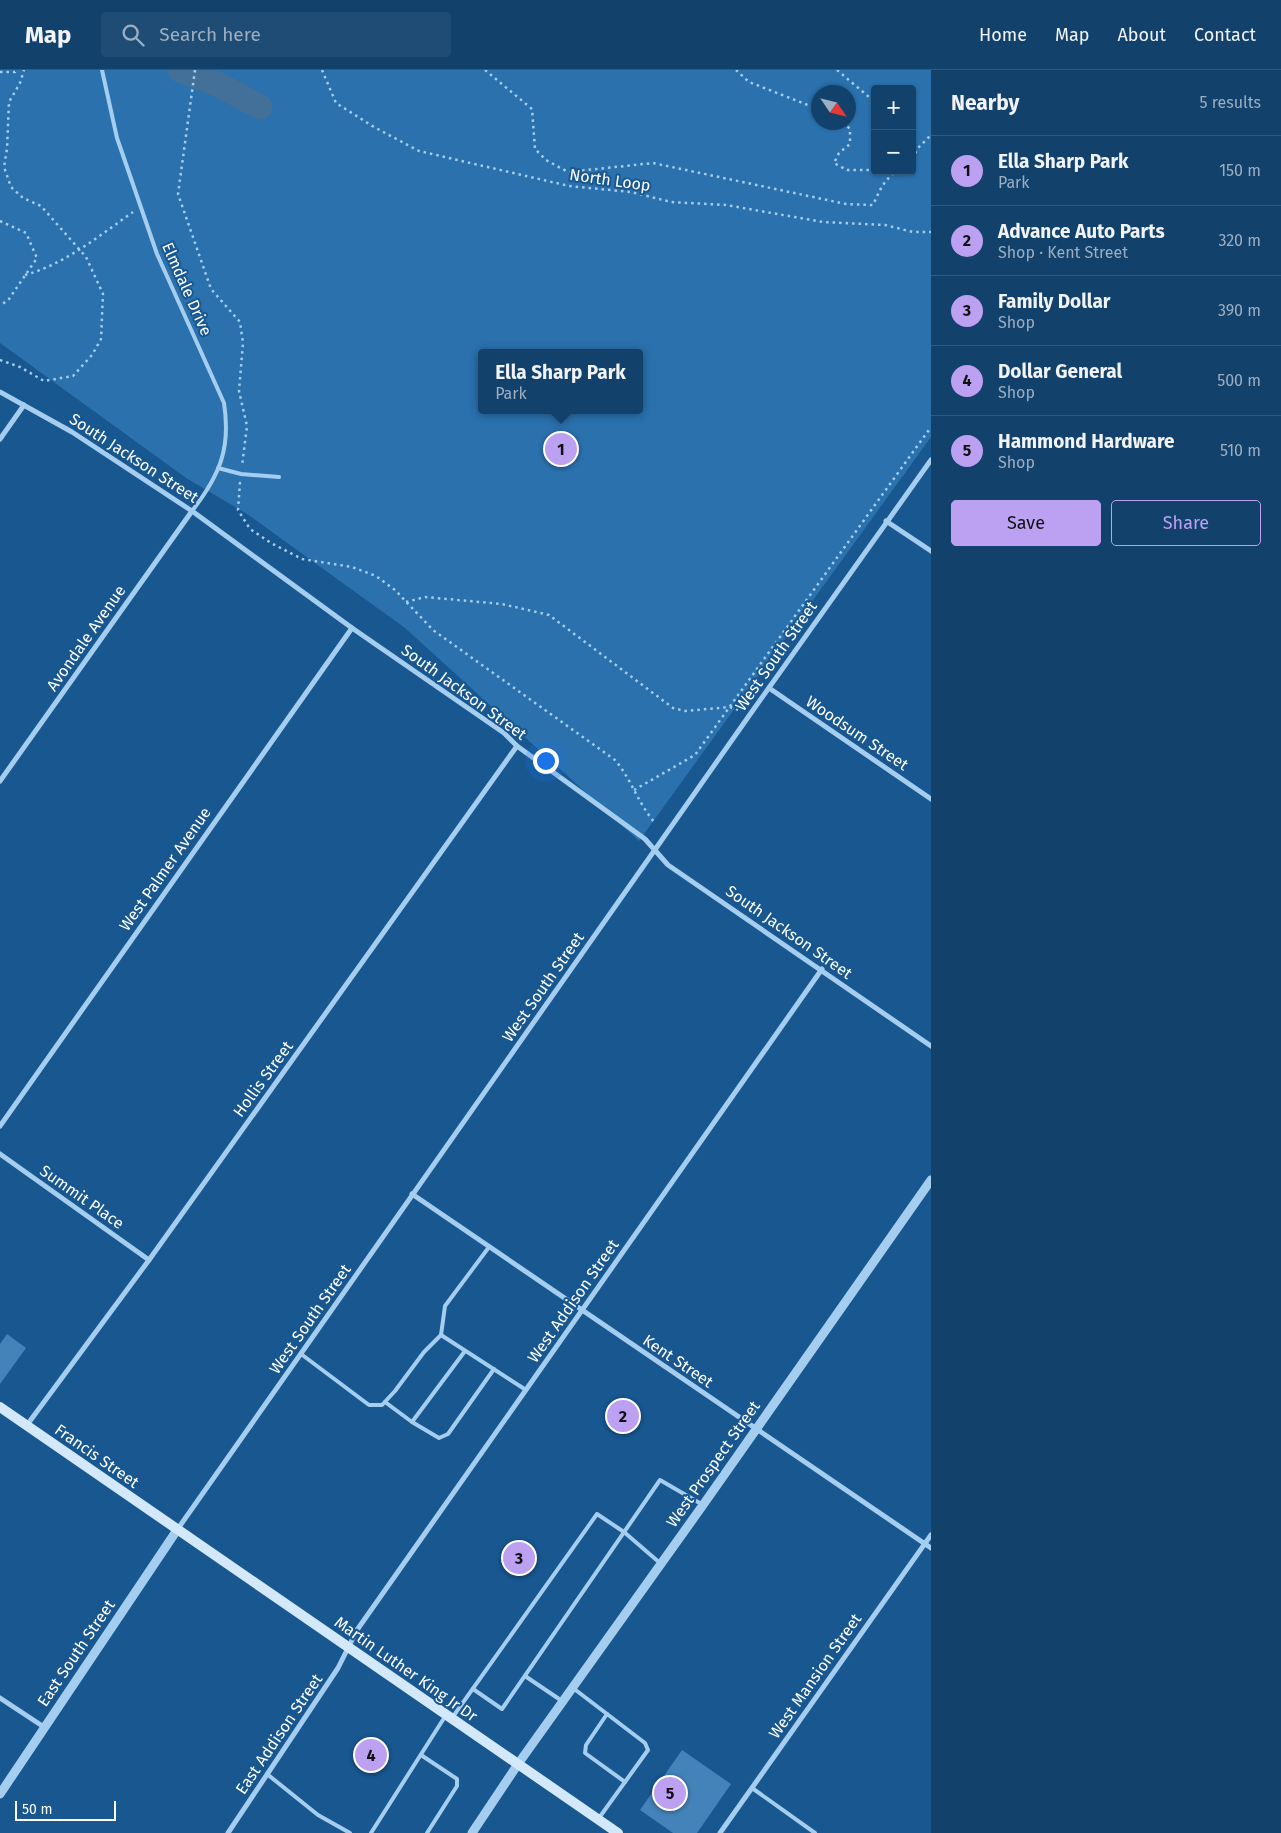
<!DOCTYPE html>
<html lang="en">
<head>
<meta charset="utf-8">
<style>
  :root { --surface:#12416c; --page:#1f4c74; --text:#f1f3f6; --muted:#9cafc2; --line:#315a7f; --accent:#bca0f2 }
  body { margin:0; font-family:"Fira Sans",sans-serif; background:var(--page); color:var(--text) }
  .controls { position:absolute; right:15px; top:15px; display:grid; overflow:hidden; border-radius:5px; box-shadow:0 1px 4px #0004 }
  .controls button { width:45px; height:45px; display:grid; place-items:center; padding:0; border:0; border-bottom:1px solid var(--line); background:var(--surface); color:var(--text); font:25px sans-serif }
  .compass { position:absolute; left:811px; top:15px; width:45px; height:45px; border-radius:50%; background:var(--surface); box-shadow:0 1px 4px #0004; rotate:125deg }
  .scale { position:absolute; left:15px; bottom:12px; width:101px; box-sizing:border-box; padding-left:5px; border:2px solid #fff; border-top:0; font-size:14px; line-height:18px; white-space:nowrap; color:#fff; -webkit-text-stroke:4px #185790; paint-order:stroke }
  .you { position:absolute; left:545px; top:690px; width:18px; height:18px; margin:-12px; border:4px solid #fff; border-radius:50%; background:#1a73e8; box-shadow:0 0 0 8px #1a73e833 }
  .badge { display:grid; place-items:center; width:32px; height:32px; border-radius:50%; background:var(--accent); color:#111; font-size:16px; font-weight:700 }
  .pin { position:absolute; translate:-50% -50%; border:2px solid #fff; box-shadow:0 1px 5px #0006 }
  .popup { position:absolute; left:478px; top:279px; width:165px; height:65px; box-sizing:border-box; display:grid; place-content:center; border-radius:5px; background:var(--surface); filter:drop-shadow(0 1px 4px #0005); font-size:16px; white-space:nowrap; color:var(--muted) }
  .popup b { font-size:19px; color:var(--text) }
  .popup::after { content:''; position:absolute; left:50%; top:100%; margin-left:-10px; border:10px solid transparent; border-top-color:var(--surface) }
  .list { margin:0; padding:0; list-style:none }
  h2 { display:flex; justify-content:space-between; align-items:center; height:65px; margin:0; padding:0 20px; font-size:21px }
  h2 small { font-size:16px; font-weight:400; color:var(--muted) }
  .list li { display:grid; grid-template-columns:32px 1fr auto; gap:15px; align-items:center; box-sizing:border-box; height:70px; padding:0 20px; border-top:1px solid var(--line) }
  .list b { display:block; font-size:19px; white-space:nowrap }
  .list p { margin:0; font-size:16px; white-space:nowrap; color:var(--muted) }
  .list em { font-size:16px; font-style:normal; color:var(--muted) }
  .actions { display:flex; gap:10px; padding:15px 20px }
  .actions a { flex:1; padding:11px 0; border:1px solid var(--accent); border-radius:5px; text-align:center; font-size:18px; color:var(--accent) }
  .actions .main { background:var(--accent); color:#111 }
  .icon { flex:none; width:28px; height:28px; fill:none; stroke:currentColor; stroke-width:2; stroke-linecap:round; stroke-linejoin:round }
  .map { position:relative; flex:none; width:931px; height:1763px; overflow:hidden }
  header { display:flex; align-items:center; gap:30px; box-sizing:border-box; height:70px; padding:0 25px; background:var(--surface); border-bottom:1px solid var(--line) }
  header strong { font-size:24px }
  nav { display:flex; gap:28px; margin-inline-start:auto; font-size:18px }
  .search { width:350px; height:45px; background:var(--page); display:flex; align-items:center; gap:12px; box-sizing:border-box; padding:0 18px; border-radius:5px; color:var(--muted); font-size:19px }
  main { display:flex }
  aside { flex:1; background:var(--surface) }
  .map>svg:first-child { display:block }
  .green { fill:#2a71ae; fill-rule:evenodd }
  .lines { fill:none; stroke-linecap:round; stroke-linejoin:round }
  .river { stroke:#437099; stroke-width:25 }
  .building { fill:#4483b9 }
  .path { stroke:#a5cdef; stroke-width:2.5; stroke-dasharray:2.5 4; stroke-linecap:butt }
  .service { stroke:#a5cdef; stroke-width:4 }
  .minor { stroke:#a5cdef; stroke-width:5 }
  .tertiary { stroke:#a5cdef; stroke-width:9 }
  .secondary { stroke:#d3e8fb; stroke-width:10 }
  .labels { text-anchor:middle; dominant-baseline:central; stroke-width:4; stroke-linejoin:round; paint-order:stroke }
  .street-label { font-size:16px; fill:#fff; stroke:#185790 }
</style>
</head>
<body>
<header>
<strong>Map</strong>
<div class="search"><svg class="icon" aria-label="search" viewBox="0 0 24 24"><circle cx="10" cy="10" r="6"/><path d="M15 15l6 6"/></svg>Search here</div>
<nav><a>Home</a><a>Map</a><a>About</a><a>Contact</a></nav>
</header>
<main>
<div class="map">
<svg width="931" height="1763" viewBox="0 0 931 1763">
  <rect width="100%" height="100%" fill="#185790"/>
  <path class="green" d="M0,0H931V367L639,771L405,558L247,444L186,408L0,273ZM875,19H912V101H875ZM818,22H848V52H818ZM482,283H640V340H482Z"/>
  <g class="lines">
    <path class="river" d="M180,0L217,14L260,37"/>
  </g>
  <g class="building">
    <path d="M7,1264L26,1278L0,1314V1274Z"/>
    <path d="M682,1680L731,1714L697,1763H673L640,1740Z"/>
  </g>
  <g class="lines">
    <g class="path">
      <path d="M195,0L178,124L211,219L240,252L243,273L239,321L247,356L242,396"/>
      <path d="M322,0L336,33L374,57L419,81L569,116L631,122L671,132L726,135L823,152L885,155L913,162H931"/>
      <path d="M485,0L532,39L535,79L546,90L568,102L653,93L846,134L873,135C879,122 884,109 897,101"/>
      <path d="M736,0L749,12L818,39"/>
      <path d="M837,0L875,32"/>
      <path d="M0,2H15L17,0"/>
      <path d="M843,52L850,59V74L839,83L834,93L847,100H875"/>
      <path d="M912,89L918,78L931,65"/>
      <path d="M0,151L26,163L37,188L9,229L0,236"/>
      <path d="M25,205C65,194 99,166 133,142"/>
      <path d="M0,290L20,297L44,311L73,306L92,285L101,269L103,224L86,187L41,136L23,128L11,117L4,97L7,79L9,32L20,13L24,0"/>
      <path d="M240,412L238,440L250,459L271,473L302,489L352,497L376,506L395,520L433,560L615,690C632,710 638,734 656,754"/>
      <path d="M406,532L425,527L502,534L549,545L673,638L685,641L730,637L742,641"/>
      <path d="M634,720L695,685L931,357"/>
    </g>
    <g class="service">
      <path d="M102,0L117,68L157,184L224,333C231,378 220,405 192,441"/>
      <path d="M218,398L241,404L279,407"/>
      <path d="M441,1265L526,1320"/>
      <path d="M301,1284L369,1335H382L395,1321L424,1282L441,1265L445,1236L489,1177"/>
      <path d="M385,1332L412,1352L439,1368L448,1364L494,1299"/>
      <path d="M412,1352L465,1281"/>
      <path d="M525,1606L562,1631"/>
      <path d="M573,1618L645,1673L648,1680L599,1748"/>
      <path d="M473,1619L502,1639L660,1410L703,1435"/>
      <path d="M607,1644L586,1675L585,1683L625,1712"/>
      <path d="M452,1648L597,1444L624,1462L660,1493"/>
      <path d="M421,1685L457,1709V1716L427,1763"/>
      <path d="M267,1704L318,1745L350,1763"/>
      <path d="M752,1718L815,1763"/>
      <path d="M371,1763L446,1645"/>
    </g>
    <g class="minor">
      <path d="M0,322L72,362L192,441L352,558L504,663L517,676L645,769L668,795L931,976"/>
      <path d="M0,369L24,335"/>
      <path d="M886,451L931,481"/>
      <path d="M769,618L931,729"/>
      <path d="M0,711L192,441"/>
      <path d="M0,1056L352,558"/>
      <path d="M0,1084L149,1190"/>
      <path d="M412,1124L931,1478"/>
      <path d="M27,1355L149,1190L517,676"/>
      <path d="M177,1460L751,643L931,390"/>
      <path d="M0,1628L44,1657"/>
      <path d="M228,1763L338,1598L357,1560L822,899"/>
      <path d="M720,1763L931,1465"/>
    </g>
    <g class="tertiary">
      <path d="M0,1724L177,1460"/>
      <path d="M472,1763L518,1694L703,1435L931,1110"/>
    </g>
    <path class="secondary" d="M0,1337L618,1763"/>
  </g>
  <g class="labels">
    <g class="street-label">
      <text transform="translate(610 110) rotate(8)">North Loop</text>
      <text transform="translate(187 219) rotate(66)">Elmdale Drive</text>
      <text transform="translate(134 388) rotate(33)">South Jackson Street</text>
      <text transform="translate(86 568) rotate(-55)">Avondale Avenue</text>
      <text transform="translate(776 586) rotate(-55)">West South Street</text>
      <text transform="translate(464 622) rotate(36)">South Jackson Street</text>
      <text transform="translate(857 663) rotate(34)">Woodsum Street</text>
      <text transform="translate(165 799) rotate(-55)">West Palmer Avenue</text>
      <text transform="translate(789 862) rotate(35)">South Jackson Street</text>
      <text transform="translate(543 917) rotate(-55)">West South Street</text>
      <text transform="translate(263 1009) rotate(-54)">Hollis Street</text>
      <text transform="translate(82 1127) rotate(35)">Summit Place</text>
      <text transform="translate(573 1231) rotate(-55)">West Addison Street</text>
      <text transform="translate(310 1249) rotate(-55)">West South Street</text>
      <text transform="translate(678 1291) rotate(34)">Kent Street</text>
      <text transform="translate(97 1386) rotate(35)">Francis Street</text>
      <text transform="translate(713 1394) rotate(-55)">West Prospect Street</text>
      <text transform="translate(76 1583) rotate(-56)">East South Street</text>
      <text transform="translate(406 1599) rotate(35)">Martin Luther King Jr Dr</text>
      <text transform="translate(815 1606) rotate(-55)">West Mansion Street</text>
      <text transform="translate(279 1664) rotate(-56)">East Addison Street</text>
    </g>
  </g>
</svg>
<div class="controls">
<button>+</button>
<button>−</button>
</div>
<svg class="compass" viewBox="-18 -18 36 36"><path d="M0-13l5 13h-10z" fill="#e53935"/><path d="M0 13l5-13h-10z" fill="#9cafc2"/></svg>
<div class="scale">50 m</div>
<div class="you"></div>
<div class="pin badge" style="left:561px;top:379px">1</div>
<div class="popup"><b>Ella Sharp Park</b>Park</div>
<div class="pin badge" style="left:623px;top:1346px">2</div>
<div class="pin badge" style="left:519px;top:1488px">3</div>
<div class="pin badge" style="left:371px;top:1685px">4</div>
<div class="pin badge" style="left:670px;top:1723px">5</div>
</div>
<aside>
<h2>Nearby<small>5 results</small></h2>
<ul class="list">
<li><span class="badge">1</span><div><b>Ella Sharp Park</b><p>Park</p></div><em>150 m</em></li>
<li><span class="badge">2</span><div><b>Advance Auto Parts</b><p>Shop · Kent Street</p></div><em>320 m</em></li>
<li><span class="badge">3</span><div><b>Family Dollar</b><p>Shop</p></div><em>390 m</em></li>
<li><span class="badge">4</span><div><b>Dollar General</b><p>Shop</p></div><em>500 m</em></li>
<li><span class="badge">5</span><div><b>Hammond Hardware</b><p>Shop</p></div><em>510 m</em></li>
</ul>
<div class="actions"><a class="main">Save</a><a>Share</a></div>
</aside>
</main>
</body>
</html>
